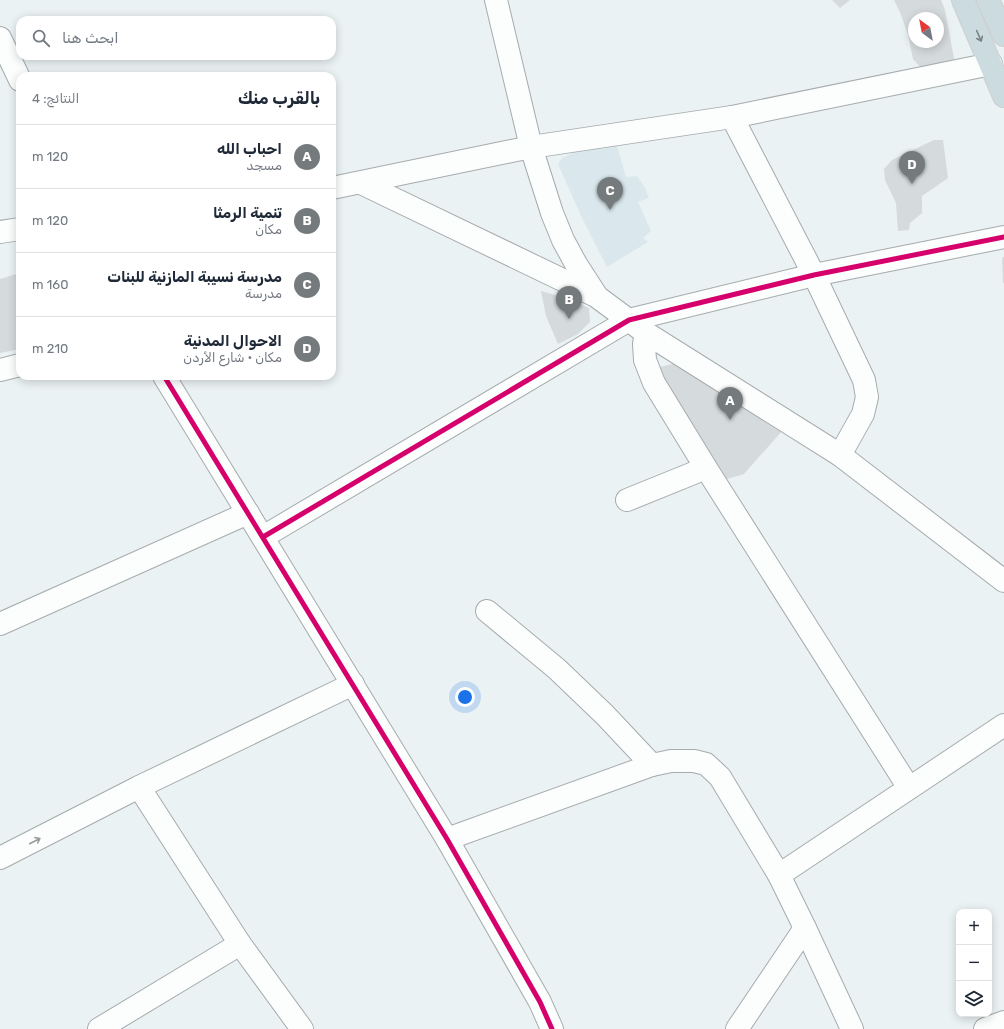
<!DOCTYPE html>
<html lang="ar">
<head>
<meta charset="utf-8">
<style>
  :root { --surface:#fff; --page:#f6f6f7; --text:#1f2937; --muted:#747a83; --line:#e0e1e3; --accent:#757b7d }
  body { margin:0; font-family:Rubik,Vazirmatn,sans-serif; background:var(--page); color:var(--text); direction:rtl }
  .controls { position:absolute; right:12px; bottom:12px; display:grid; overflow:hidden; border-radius:8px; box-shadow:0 2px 10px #0003 }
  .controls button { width:36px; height:36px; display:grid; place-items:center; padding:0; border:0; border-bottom:1px solid var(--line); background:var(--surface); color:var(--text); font:20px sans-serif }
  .compass { position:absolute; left:908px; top:12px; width:36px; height:36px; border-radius:50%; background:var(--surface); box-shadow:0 2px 10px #0003; rotate:328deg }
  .you { position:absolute; left:465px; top:697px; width:14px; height:14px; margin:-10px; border:3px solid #fff; border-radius:50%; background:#1a73e8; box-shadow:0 0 0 6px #1a73e833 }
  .badge { display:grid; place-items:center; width:26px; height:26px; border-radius:50%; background:var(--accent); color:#fff; font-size:13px; font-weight:700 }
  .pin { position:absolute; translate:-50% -33px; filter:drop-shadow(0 1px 2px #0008) }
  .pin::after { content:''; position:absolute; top:21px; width:14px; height:12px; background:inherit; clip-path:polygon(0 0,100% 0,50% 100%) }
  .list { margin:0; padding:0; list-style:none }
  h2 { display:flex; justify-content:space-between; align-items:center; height:52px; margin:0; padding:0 16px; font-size:17px }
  h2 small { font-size:13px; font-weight:400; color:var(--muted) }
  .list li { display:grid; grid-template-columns:26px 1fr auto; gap:12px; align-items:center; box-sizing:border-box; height:64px; padding:0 16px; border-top:1px solid var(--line) }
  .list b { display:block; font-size:15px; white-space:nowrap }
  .list p { margin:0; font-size:13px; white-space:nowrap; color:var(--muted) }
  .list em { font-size:13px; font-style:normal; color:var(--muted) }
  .icon { flex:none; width:22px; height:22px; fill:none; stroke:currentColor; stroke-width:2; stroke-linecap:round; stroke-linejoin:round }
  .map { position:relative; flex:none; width:1004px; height:1029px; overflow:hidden; direction:ltr }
  .search { position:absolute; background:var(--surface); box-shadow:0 2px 10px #0003; left:16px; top:16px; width:320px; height:44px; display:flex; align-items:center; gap:10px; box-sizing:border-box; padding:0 14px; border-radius:12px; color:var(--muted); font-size:15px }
  .panel { position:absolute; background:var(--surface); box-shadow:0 2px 10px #0003; left:16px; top:72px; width:320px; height:308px; border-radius:12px; direction:rtl }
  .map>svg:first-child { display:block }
  .built { fill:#dae8ee }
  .building { fill:#d5dadc; fill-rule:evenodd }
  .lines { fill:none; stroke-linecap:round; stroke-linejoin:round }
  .minor-casing { stroke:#a6abac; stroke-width:24 }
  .highway-casing { stroke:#cccfd0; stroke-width:24 }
  .minor { stroke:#fcfdfd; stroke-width:22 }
  .highway { stroke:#ccdbe0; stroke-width:22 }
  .cycleway-casing { stroke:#fefefe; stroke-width:8 }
  .cycleway { stroke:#d6006c; stroke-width:5 }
  .oneway { stroke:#7a8386 }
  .oneway2 { stroke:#999c9d }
</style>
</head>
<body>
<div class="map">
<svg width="1004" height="1029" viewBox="0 0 1004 1029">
  <rect width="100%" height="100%" fill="#ebf2f4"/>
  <path class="built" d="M616,142L626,177L637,176L644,186L649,198L638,202L651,231L643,238L648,242L607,267L582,218L558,164L562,158L586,147Z"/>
  <g class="building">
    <path d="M832,0H850L840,8Z"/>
    <path d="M894,0H941L945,10L955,64L923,70L913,59L908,35L900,12ZM914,18H938V42H914Z"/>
    <path d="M934,140H943L948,178L922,196V213L910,223L909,230L898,231L896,203L885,180L884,169L892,160Z"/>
    <path d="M1004,257V283H1003L1002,258Z"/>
    <path d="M20,273V349L0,353V279Z"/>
    <path d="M541,291L566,298L589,308L590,322L578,334L558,344L546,316Z"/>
    <path d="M672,364L696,369L779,425L782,431L744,474L727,479L661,376L660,367Z"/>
  </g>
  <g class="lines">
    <g class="minor-casing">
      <g id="minor">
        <path d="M496,0L531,147L552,213L563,240L576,264L596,295"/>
        <path d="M0,38L20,80"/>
        <path d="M732,117L814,275L864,380L867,397L863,414L840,455"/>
        <path d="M361,183L596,296L646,333L840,455L1004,581"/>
        <path d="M332,188L531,147L732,117L991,64"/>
        <path d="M0,232L20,229"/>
        <path d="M646,333L644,344L645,360L654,383L706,468L909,788"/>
        <path d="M0,370L20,365"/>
        <path d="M164,376L447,839L540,1002L552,1029"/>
        <path d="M627,500L706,468"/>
        <path d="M263,537L629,320L814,275L1004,237"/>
        <path d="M487,611L557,669L605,715L652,765"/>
        <path d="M0,624L248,513"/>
        <path d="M139,787L240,944L302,1029"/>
        <path d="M447,839L652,765L671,761H694L706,764L720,777L779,875L805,928L852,1029"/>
        <path d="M0,858L139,787L353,684"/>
        <path d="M779,875L1004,725"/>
        <path d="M99,1029L240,944"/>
        <path d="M737,1029L805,928"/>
        <path d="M985,1029L1004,1022"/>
      </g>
    </g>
    <g class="highway-casing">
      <g id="highway">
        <path d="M963,0L1004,96"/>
        <path d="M988,0L1004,35"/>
      </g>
    </g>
    <use href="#minor" class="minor"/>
    <use href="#highway" class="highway"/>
    <g class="cycleway-casing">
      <g id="cycleway">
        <path d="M164,376L447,839L540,1002L552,1029"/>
        <path d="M263,537L629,320L814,275L1004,237"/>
      </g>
    </g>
    <use href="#cycleway" class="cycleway"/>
  </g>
  <defs><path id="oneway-shaft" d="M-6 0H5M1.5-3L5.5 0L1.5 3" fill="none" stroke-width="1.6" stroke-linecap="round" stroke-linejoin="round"/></defs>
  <use class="oneway" href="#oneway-shaft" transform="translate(979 36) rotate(67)"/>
  <use class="oneway2" href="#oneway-shaft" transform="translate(35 841) rotate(-27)"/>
</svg>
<div class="controls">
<button>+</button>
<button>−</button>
<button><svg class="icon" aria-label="layers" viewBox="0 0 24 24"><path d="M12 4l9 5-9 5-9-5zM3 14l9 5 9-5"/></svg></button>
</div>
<svg class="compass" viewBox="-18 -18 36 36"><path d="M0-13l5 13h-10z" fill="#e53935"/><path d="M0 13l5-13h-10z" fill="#747a83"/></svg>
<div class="you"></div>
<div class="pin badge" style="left:730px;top:420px">A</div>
<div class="pin badge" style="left:569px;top:319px">B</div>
<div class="pin badge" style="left:610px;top:210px">C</div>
<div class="pin badge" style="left:912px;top:184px">D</div>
<div class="search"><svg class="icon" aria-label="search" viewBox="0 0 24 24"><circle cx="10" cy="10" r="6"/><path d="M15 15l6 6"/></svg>ابحث هنا</div>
<section class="panel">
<h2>بالقرب منك<small>النتائج: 4</small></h2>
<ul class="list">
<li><span class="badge">A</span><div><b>احباب الله</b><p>مسجد</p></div><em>120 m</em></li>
<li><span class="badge">B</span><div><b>تنمية الرمثا</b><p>مكان</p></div><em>120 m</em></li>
<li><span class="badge">C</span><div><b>مدرسة نسيبة المازنية للبنات</b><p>مدرسة</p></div><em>160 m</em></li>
<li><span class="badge">D</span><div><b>الاحوال المدنية</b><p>مكان · شارع الأردن</p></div><em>210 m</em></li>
</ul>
</section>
</div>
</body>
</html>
